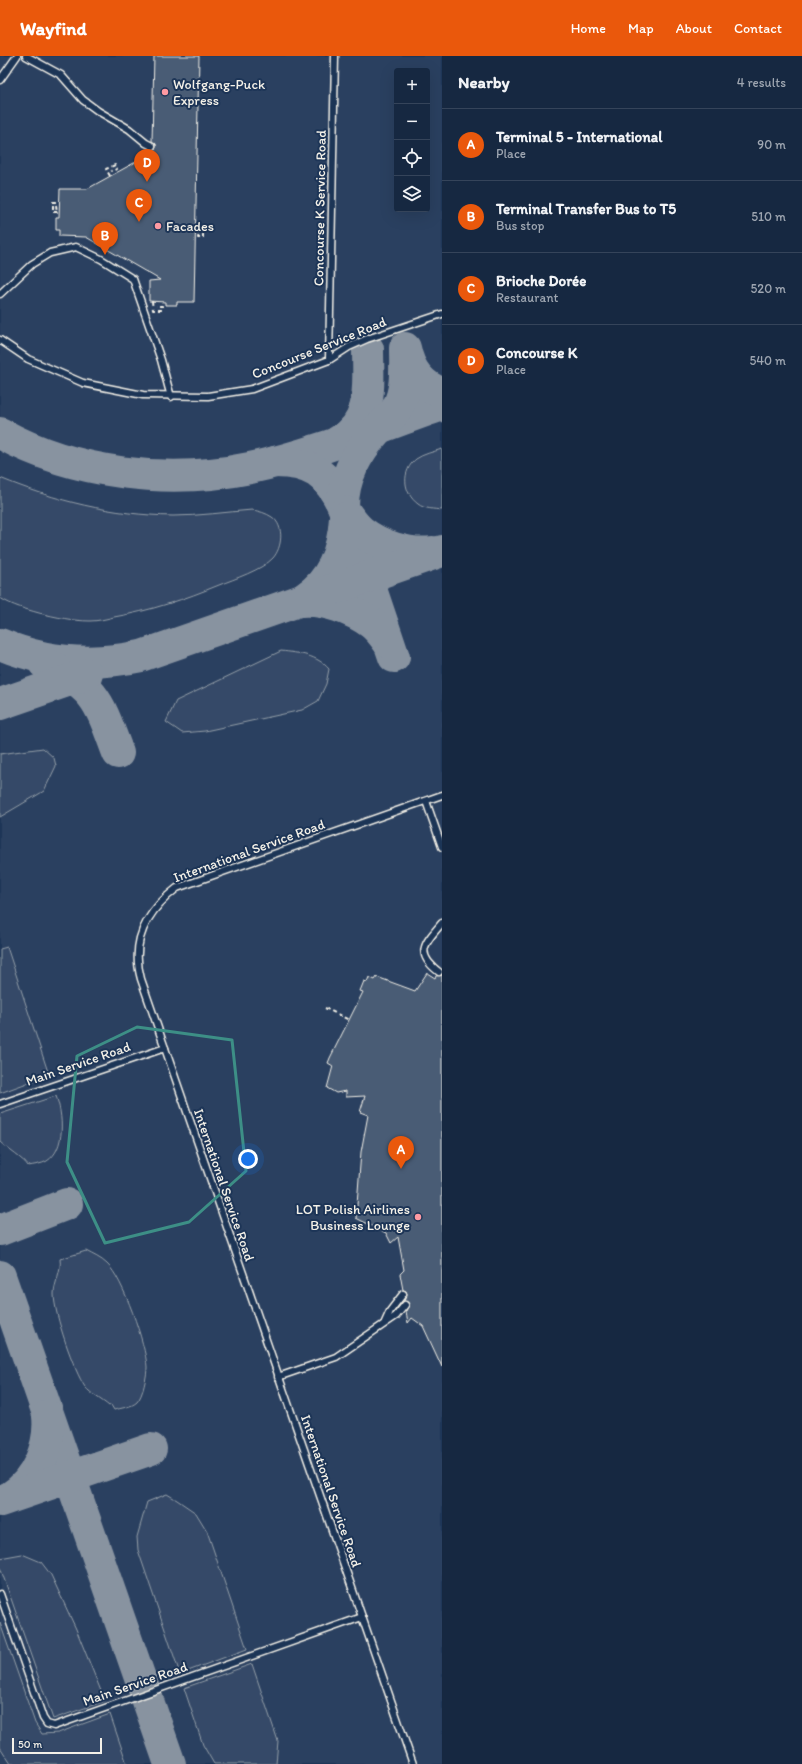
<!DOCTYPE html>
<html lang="en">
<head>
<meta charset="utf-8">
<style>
  :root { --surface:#162841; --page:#23344c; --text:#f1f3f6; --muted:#9ea6b1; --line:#35445a; --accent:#ea580c }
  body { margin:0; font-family:Itim,sans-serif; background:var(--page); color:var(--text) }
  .controls { position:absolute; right:12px; top:12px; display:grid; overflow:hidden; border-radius:4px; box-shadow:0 4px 16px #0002 }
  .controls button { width:36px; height:36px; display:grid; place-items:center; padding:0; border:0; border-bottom:1px solid var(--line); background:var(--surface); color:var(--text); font:20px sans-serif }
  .scale { position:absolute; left:12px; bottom:10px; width:90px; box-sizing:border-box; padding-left:4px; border:2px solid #f4f1e8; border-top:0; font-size:11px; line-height:14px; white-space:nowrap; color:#f4f1e8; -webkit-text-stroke:3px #1d3557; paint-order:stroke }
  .you { position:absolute; left:248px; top:1103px; width:14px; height:14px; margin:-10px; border:3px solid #fff; border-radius:50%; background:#1a73e8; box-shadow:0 0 0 6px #1a73e833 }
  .badge { display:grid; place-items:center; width:26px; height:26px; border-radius:50%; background:var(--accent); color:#fff; font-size:13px; font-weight:700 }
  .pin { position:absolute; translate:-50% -33px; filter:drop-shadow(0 1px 2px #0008) }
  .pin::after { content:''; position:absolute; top:21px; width:14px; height:12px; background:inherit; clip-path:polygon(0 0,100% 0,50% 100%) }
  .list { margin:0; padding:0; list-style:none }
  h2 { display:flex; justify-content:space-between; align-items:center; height:52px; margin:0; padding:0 16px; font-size:17px }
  h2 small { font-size:13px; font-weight:400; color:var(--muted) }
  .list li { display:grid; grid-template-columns:26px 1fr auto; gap:12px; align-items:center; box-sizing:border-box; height:72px; padding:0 16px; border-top:1px solid var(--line) }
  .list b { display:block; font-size:15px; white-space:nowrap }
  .list p { margin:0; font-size:13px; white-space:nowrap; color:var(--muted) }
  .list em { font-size:13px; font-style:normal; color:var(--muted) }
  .icon { flex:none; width:22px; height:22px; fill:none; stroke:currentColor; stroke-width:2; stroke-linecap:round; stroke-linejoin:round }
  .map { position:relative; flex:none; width:442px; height:1708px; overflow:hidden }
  header { display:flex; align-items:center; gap:24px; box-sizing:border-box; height:56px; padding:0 20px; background:var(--accent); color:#fff }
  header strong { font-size:19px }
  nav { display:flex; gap:22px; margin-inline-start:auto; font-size:14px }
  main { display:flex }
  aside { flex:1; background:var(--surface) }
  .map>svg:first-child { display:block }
  .built { fill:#2a4060; fill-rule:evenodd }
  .green { fill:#354a67; stroke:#949ea8 }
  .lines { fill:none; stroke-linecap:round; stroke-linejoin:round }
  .taxiway { stroke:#8893a0; stroke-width:32 }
  .building { fill:#485b74; stroke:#f4f1e8 }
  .service-casing { stroke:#f4f1e8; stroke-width:9 }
  .path { stroke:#f4f1e8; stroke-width:2; stroke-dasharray:4 3; stroke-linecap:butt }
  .service { stroke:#1d3557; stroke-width:6 }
  .marked { fill:none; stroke:#3d8f86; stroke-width:3; stroke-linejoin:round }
  .poi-dot { fill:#ff9aa2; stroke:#1d3557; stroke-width:1.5 }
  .labels { text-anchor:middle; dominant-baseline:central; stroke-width:4; stroke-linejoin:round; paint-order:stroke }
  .poi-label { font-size:14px; fill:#f4f1e8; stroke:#1d3557; text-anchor:start }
  .street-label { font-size:14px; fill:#f4f1e8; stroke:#1d3557 }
</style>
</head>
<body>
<header>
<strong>Wayfind</strong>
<nav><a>Home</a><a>Map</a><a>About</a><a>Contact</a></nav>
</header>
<main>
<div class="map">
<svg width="442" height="1708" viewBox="0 0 442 1708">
  <rect width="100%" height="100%" fill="#1d3557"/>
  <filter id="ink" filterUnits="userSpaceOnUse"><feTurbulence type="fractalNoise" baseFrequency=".025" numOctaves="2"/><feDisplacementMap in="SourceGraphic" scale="8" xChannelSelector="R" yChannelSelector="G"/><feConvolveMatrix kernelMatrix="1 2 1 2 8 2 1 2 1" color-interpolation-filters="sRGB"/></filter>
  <g filter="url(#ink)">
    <path class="built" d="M0,0H442V1708H0ZM397,15H427V153H397Z"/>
    <g class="green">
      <path d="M442,393V454C434,453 424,453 418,448C403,437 401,415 416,403C423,398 433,396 442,393Z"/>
      <path d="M0,422C56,445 112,459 173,460C199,460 226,456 252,454C259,455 266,457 272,461C285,470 282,492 273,502C262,514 234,523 219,529C185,543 150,555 114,561C106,563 98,565 90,565C73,565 56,561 39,557C25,553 13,550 0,542Z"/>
      <path d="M281,595C299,597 317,599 329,613L326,628L318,645L302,654L205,675L182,677L166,666L176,645Z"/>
      <path d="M43,692L54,702L56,710L44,735L0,761V698Z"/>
      <path d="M7,891L49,1019L0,1037V893Z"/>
      <path d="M56,1040C63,1058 66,1093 47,1105C42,1108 34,1109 28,1110C26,1105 6,1092 0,1086V1058Z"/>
      <path d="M86,1195C93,1199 101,1202 107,1208C123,1222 146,1289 147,1311C147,1319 143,1340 137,1346C132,1351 121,1352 114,1354L111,1349L109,1350C102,1344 91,1338 85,1331C74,1315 54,1258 54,1238C54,1227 62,1214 60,1203Z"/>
      <path d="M167,1438L177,1444L196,1457L207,1475L247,1593L180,1618L138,1494L137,1481L147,1446Z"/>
      <path d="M22,1498L41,1506L51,1519L76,1573L105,1645L53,1663L0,1511V1502Z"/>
      <path d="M0,1567L35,1667L42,1678L58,1677L110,1658L127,1708H11L0,1691Z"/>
      <path d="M252,1608L278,1685L276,1708H214L203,1689L184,1632Z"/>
    </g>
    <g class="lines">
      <g class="taxiway">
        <path d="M0,377C74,418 168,429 250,412C315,398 379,371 442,349"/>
        <path d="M339,385C374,368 368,326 368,293"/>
        <path d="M275,406C311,406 328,418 343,450L394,601"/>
        <path d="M343,450C343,420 358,395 378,373C385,365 393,361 398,350C407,333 405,311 405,292C409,313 421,330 442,337"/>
        <path d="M345,456C350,463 355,470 361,475C380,490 409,499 432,496"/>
        <path d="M305,542C333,524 343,493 345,462"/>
        <path d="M301,545C325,543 353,554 371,567C378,572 383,579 388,586"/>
        <path d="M0,588C45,607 94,610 141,600L442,495"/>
        <path d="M44,607C96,630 99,646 118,697"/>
        <path d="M0,648L87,618"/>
        <path d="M0,1174L67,1148"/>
        <path d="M0,1220L170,1708"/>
        <path d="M10,1441C36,1426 51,1390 48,1360"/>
        <path d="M0,1445L151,1393"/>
      </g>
    </g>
    <g class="building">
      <path d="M154,0H199L194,246H177V249H165V246L149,245V225L160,224L86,181L59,180V174H56V161H59L60,133H87L152,97V94L156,92V88L152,85Z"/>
      <path d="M427,917L435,922L436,920L442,919V1311L423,1270L412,1262L408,1267L406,1255L409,1248L404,1245L407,1238L406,1235L403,1234L400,1218L404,1214L398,1181L391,1187L386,1177L356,1162L361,1096L368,1059L360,1056L365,1040L346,1041V1035L336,1037L327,1032L333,1010L328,1007L330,1002L363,936L360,935L364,925L367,926L369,921L375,924L377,921L415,935Z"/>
    </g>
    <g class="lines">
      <g class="service-casing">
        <g id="service">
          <path d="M26,0L61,19L83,44L98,55L129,73L146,87L152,90"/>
          <path d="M0,24L17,0"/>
          <path d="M0,238L32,208L50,197L76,191L101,203L133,223L161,304L171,341"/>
          <path d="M0,284L28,303L83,327L143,339L208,340L252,333L329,304L349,291L367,283L442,258"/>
          <path d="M329,304L335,0"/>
          <path d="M426,745L442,791"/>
          <path d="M439,916C414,897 425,887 442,867"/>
          <path d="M0,1048L165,992"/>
          <path d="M385,1266L390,1255L403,1238"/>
          <path d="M278,1321L336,1301L396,1260L405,1249"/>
          <path d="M0,1538L43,1662L47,1668L54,1670L362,1561"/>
          <path d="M413,1708L141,923C130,884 147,855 177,832L442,739"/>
        </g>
      </g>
      <g class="path">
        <path d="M110,120L106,113L115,109L117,113L111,115"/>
        <path d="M56,149L57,156H53V146H60"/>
        <path d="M195,172H203V182H198L199,176"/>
        <path d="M152,245L153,254H162V250H156"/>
        <path d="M325,952L349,964"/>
      </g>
      <use href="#service" class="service"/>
    </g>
  </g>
  <path class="marked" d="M137,971L232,984L246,1115L189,1166L105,1187L67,1106L77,1000Z"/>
  <g class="poi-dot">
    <circle cx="165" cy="36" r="4"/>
    <circle cx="158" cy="170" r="4"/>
    <circle cx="418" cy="1161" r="4"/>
  </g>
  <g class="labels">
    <g class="poi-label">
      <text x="173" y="28">Wolfgang-Puck<tspan x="173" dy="16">Express</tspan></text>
      <text x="166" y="170">Facades</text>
      <text x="410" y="1153" text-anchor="end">LOT Polish Airlines<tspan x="410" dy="16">Business Lounge</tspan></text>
    </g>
    <g class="street-label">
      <text transform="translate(320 152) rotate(-89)">Concourse K Service Road</text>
      <text transform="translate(319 292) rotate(-22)">Concourse Service Road</text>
      <text transform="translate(249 795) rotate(-20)">International Service Road</text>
      <text transform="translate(78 1008) rotate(-19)">Main Service Road</text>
      <text transform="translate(224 1129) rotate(71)">International Service Road</text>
      <text transform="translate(331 1435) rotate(71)">International Service Road</text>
      <text transform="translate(135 1628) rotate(-19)">Main Service Road</text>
    </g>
  </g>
</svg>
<div class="controls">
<button>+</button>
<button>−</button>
<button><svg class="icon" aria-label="locate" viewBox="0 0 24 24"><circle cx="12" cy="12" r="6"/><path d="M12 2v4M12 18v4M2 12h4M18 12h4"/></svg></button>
<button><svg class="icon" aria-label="layers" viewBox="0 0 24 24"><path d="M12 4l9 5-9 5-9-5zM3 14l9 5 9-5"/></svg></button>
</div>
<div class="scale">50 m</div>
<div class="you"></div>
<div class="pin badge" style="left:401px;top:1113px">A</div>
<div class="pin badge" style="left:105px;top:199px">B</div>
<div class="pin badge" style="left:139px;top:166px">C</div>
<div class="pin badge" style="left:147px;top:126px">D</div>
</div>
<aside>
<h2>Nearby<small>4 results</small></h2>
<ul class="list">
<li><span class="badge">A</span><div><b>Terminal 5 - International</b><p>Place</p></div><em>90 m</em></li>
<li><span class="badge">B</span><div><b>Terminal Transfer Bus to T5</b><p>Bus stop</p></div><em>510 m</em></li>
<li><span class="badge">C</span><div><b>Brioche Dorée</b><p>Restaurant</p></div><em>520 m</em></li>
<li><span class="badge">D</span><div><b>Concourse K</b><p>Place</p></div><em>540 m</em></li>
</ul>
</aside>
</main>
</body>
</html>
